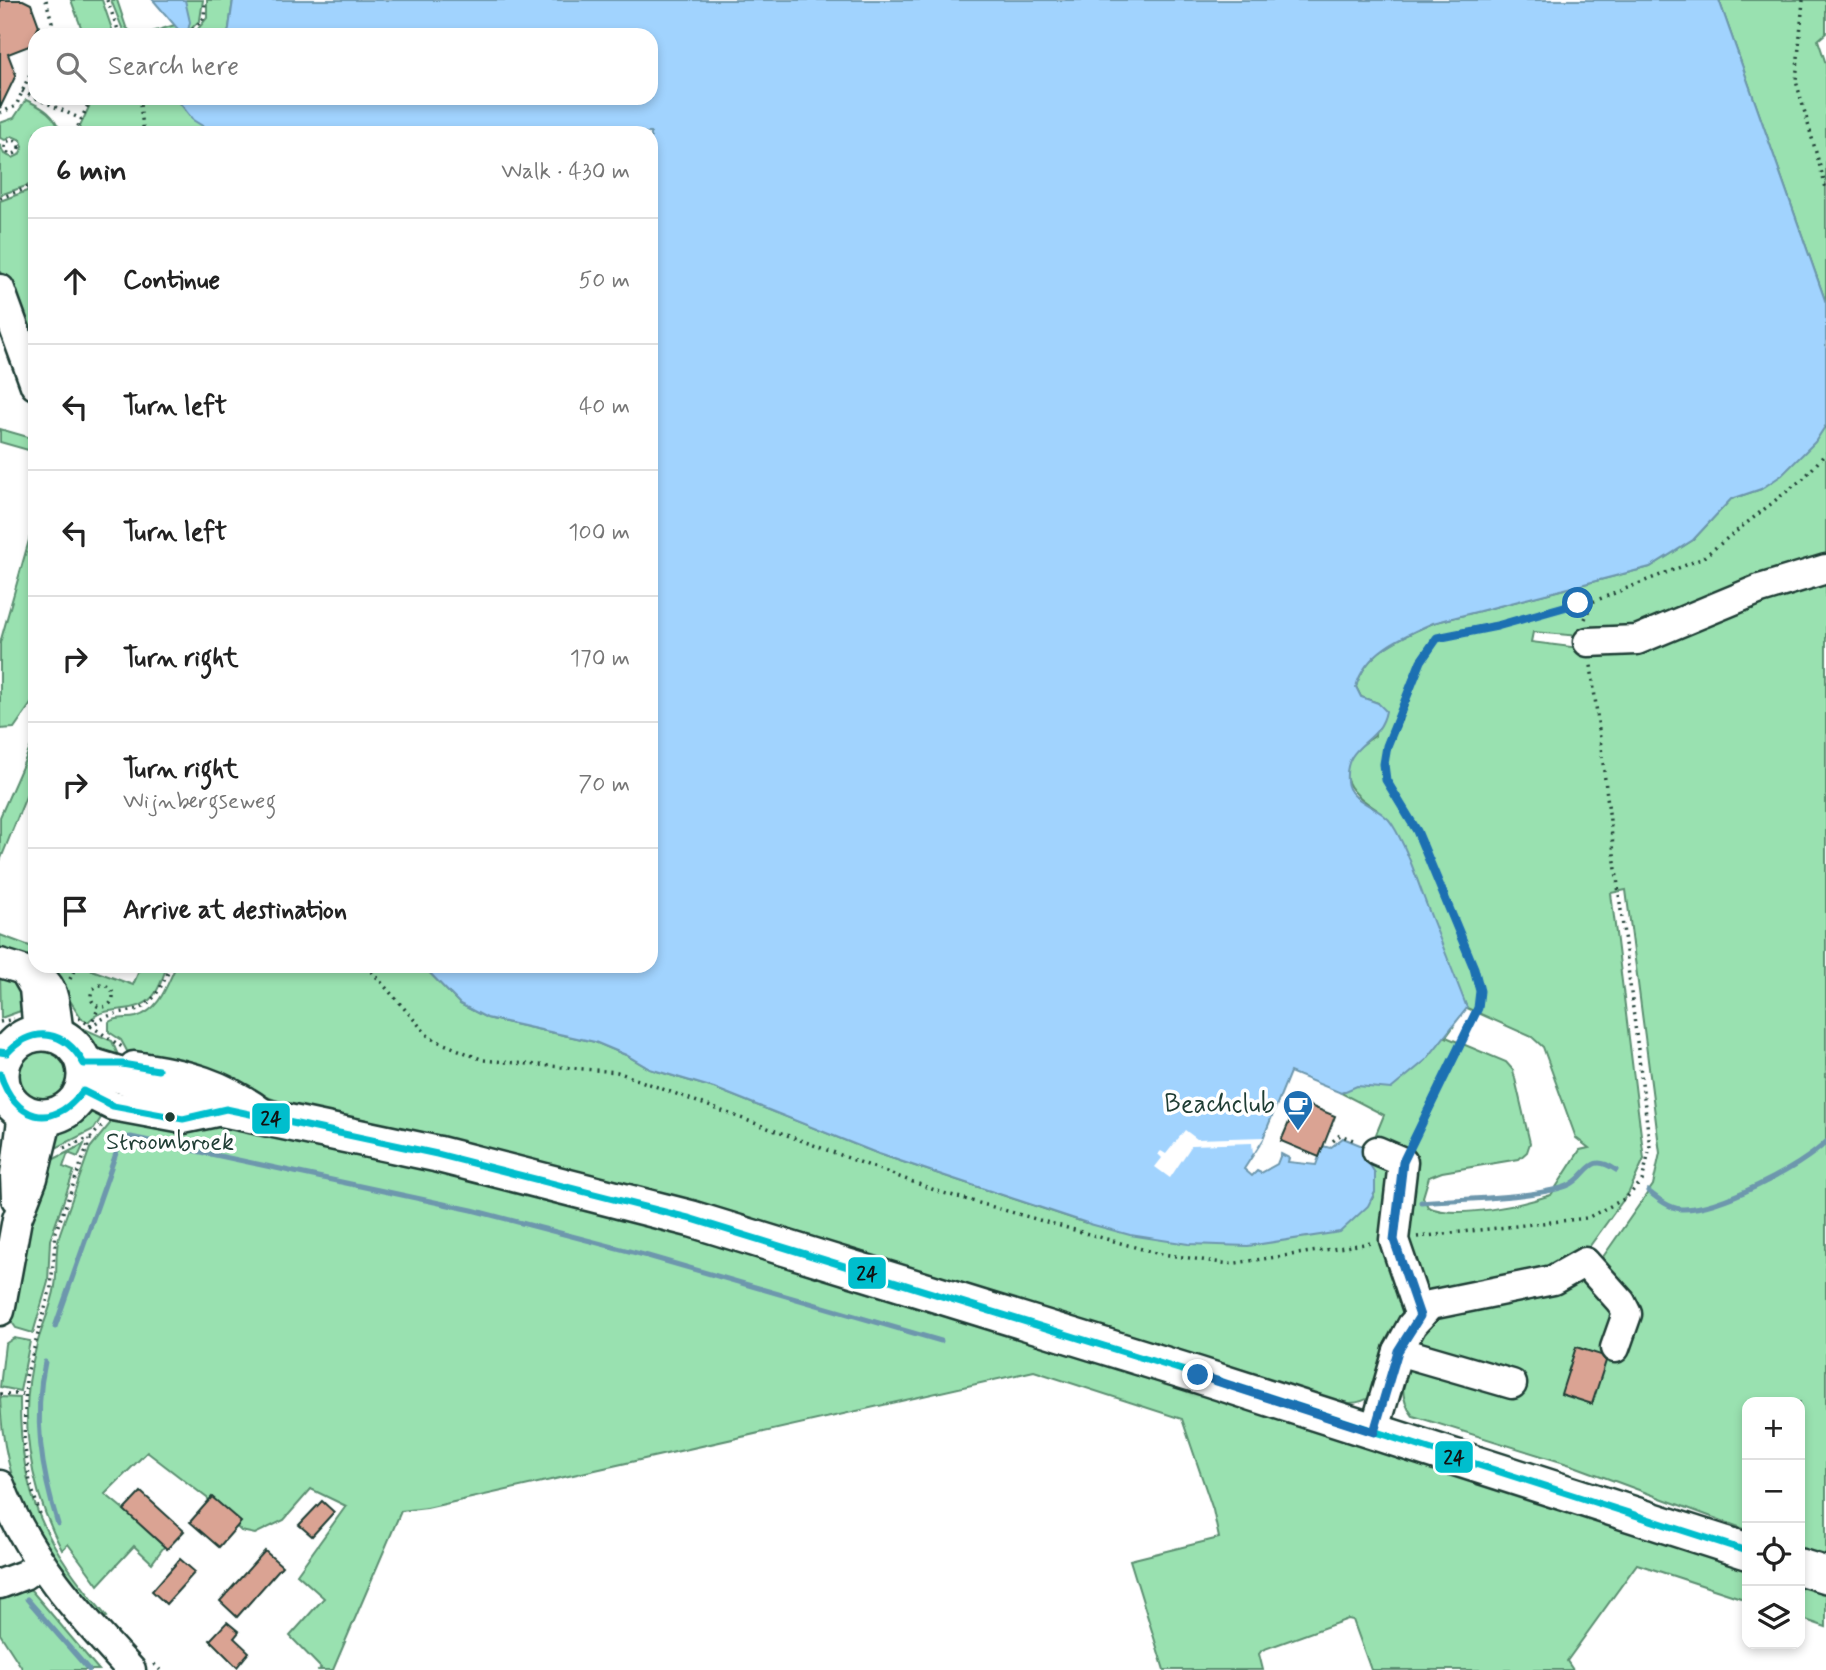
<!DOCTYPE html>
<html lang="en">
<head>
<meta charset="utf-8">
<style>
  :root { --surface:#fff; --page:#f6f6f6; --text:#222; --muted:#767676; --line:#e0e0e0 }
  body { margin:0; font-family:Mynerve,sans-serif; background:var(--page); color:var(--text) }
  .controls { position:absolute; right:21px; bottom:21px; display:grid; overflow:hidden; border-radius:14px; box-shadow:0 4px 10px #0003 }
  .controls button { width:63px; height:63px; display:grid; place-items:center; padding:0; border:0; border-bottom:2px solid var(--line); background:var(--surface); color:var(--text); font:35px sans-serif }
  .stop { position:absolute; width:21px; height:21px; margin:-16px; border:5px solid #1f6fb2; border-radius:50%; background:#fff }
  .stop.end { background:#1f6fb2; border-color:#fff; box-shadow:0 2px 7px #0008 }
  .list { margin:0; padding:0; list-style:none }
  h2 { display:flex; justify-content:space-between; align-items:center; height:91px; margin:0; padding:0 28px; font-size:30px }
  h2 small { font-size:23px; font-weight:400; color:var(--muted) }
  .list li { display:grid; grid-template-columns:46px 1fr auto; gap:21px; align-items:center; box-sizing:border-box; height:126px; padding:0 28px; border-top:2px solid var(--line) }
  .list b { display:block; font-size:26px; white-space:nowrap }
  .list p { margin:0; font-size:23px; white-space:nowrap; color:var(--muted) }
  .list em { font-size:23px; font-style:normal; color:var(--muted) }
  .icon { flex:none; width:38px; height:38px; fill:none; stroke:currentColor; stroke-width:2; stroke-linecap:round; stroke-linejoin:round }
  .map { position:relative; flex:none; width:1826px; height:1670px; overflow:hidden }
  .search { position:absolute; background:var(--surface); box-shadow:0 4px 10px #0003; left:28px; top:28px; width:630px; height:77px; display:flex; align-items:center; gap:18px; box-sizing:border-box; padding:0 24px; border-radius:21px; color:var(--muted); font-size:26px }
  .panel { position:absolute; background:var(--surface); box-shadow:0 4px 10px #0003; left:28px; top:126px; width:630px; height:847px; border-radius:21px }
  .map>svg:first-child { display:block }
  .green { fill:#99e1b0; stroke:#5c8f72; stroke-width:2 }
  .water { fill:#a1d3fe; stroke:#6d97ad; stroke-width:2 }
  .pier { fill:#fff }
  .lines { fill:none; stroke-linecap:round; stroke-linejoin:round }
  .stream { stroke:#6d97ad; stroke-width:5 }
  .building { fill:#daa393; stroke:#1f3d34; stroke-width:2 }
  .minor-casing { stroke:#1f3d34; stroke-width:33 }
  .major-casing { stroke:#1f3d34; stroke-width:40 }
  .path { stroke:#1f3d34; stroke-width:3.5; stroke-dasharray:2 5; stroke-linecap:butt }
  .minor { stroke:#fff; stroke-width:28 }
  .major { stroke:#fff; stroke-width:35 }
  .bus-1-casing { stroke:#fff; stroke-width:12 }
  .bus-1 { stroke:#00becd; stroke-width:7 }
  .route { stroke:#1f6fb2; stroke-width:9 }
  .bus-dot { fill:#1f3d34; stroke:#fff; stroke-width:2.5 }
  .labels { text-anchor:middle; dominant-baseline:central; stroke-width:7; stroke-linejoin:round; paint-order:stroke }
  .bus-label { font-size:24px; fill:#1f3d34; stroke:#fff }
  .poi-label { font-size:26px; fill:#1f3d34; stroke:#fff; text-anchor:end }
  .line-badge { stroke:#fff; stroke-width:2.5 }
  .pale-badge-label { font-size:19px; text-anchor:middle; font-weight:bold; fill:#111 }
</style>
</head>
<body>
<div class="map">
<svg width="1826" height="1670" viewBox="0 0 1826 1670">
  <rect width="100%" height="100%" fill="#fff"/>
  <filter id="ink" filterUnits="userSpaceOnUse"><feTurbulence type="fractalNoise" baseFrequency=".0143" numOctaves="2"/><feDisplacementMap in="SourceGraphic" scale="14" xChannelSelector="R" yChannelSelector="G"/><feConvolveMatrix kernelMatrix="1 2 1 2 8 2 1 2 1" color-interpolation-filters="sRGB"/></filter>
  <g filter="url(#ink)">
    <g class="green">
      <path d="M71,0H102L114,35H84Z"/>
      <path d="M111,0H117L126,27L132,33L152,32L175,25L183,34L125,35Z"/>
      <path d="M172,0H203L200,20L187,33Z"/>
      <path d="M207,0H233L228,35H193L207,18Z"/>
      <path d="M1719,0H1826V33L1818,40L1826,64V303Z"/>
      <path d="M93,98H212L244,133H77Z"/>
      <path d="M26,100C44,108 54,114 61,133H35V183L0,195V145L4,154L13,158L19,155L23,147L21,140L12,136L5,140L0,138V123L14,118Z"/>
      <path d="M35,188V372L0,277V201Z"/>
      <path d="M1826,425V565L1678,618L1581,636L1533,632L1531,642L1587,649L1707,620L1826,581V1559L1800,1551V1402H1747V1530L1574,1466L1413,1416C1387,1384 1418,1341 1436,1312L1598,1264L1653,1185L1660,1153L1626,890L1611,893L1644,1159L1629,1192L1584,1254L1566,1265L1443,1290L1373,1395C1356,1408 1339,1402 1319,1398L555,1166L296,1108L168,1059L127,1051L121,1040L109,1032V1022C117,1017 127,1019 136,1017C160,1010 166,987 176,966H423L460,1004L487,1018L595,1042L626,1055L650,1069L714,1088L879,1154L1086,1223L1372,1199L1375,1192L1362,1153L1370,1149L1384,1115L1341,1093L1454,1026L1446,1037L1506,1062L1513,1070L1530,1143L1527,1152L1519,1159L1442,1172L1429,1177L1423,1197L1428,1207C1457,1220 1521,1205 1551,1195L1580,1150L1589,1148L1576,1138L1543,1047L1532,1037L1467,1008L1376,809C1337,785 1334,761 1375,736L1378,703L1361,697L1356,687C1365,652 1401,637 1433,623L1650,567L1693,540L1731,499L1761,489L1814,442Z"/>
      <path d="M0,429L35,439V452L0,442Z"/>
      <path d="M35,519V698L14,728L0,729V643Z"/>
      <path d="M35,737V774L0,861V817Z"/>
      <path d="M0,935L35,948V965L0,954Z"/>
      <path d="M38,966H81L133,985L141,966H167C164,974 161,984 156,992C140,1019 106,1001 88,1022L82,1019L63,990Z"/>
      <path d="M0,974L21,987L26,1009L1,1018Z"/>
      <path d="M70,1019L82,1028L112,1041L118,1055C100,1053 68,1042 70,1019Z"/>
      <circle cx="44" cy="1075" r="27"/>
      <path d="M92,1111L104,1113L94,1129L46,1153L64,1121Z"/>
      <path d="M113,1120L246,1127L303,1137L697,1234L1747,1565V1600L1637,1564L1567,1661L1573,1670H1371L1353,1620L1348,1619L1262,1650L1259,1654L1263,1670H1164L1130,1560L1219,1538L1213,1510L1182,1419L1034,1371L427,1508L401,1511L333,1670H319L321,1668L290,1636L324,1598L297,1574L346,1506L311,1489L284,1520L255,1534L241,1531L207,1498L147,1452L105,1494L166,1544L152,1563L134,1546L98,1585L68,1544L62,1550C29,1487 17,1417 36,1348C41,1327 52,1307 55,1286C58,1268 54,1251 60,1233L90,1148Z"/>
      <path d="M84,1144L78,1157L68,1153L63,1167L74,1171L50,1240L48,1282L33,1333L16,1328L9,1318L23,1246L50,1161Z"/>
      <path d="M14,1338L30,1341L20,1391L0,1387L5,1344Z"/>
      <path d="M0,1397L20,1398C19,1496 45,1544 107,1617L99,1621C40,1547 3,1495 0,1397Z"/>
      <path d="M1800,1582L1826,1590V1627L1800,1618Z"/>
      <path d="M25,1585L31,1590L99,1670H20L22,1668L0,1634V1589Z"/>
    </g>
    <g class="water">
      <path d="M153,0H185L190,22L187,35H183Z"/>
      <path d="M233,0H1719L1826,303V425L1815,442L1782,475L1761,489L1731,499L1693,540L1650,567L1433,623C1401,637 1365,652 1356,687L1361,697L1378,703L1386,711C1380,745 1344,742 1347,781C1348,802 1382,807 1392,824C1406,846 1415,874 1424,898C1438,935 1453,971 1467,1008L1426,1060L1391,1089L1357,1086L1341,1093L1290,1072L1262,1141L1244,1169L1252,1176L1257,1171L1261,1173L1277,1164L1281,1154L1289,1158L1288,1162L1316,1165L1323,1146L1330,1148L1343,1138L1370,1149L1363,1154L1375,1173V1192L1368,1206L1340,1232L1248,1246L1188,1244L1130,1235L1090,1224L879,1154L714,1088L650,1069L626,1055L595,1042L487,1018L460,1004L423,966H651V133H214L193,120L176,98H651V35H228Z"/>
    </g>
    <path class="pier" d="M1185,1130L1197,1139L1264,1137L1253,1154L1252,1143L1192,1145L1170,1178L1155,1167L1162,1158L1158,1154L1161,1151L1166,1154Z"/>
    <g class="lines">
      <g class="stream">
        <path d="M1648,1191C1658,1199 1669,1208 1681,1209C1716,1211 1802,1167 1826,1142"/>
        <path d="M1421,1202C1459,1199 1533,1198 1567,1186C1589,1178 1587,1150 1616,1170"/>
        <path d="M55,1327L120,1142L124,1138L131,1137L472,1210L648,1256L941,1341"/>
        <path d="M45,1362C33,1418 41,1470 58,1524"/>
        <path d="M27,1599L89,1670"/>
      </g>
    </g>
    <g class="building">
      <path d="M0,0H23L31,4L39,26L29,46L8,54L16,75L0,108Z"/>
      <path d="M1298,1101L1335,1116L1319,1157L1281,1141Z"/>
      <path d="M1576,1347L1601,1355L1606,1361L1592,1404L1561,1394Z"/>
      <path d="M141,1492L184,1531L167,1549L124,1510Z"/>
      <path d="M212,1497L241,1522L219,1547L190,1522Z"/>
      <path d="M322,1501L334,1512L312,1536L299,1525Z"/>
      <path d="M265,1551L282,1566L237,1617L220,1601Z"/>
      <path d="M180,1559L195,1572L166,1604L152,1591Z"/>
      <path d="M227,1622L239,1632L234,1638L249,1652L237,1667L210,1640Z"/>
    </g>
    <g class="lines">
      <g class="minor-casing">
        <g id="minor">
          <path d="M0,289L35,385"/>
          <path d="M1588,642L1637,640L1760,589L1826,569"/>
          <path d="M0,963C55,979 52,980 59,1035"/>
          <path d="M26,974L34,988L38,1033"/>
          <path d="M134,1066C186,1073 224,1083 267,1116"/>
          <path d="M83,1091L113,1106L183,1119L221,1111"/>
          <path d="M1377,1151L1403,1162L1394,1240L1420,1316"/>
          <path d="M16,1199L15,1175L23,1112"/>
          <path d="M0,1311L17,1219L33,1178L48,1117"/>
          <path d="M1398,1351L1512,1384"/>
          <path d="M1374,1432L1398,1351L1412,1325L1430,1305L1553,1280L1585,1262L1621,1302L1627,1314L1615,1348"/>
          <path d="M0,1485C28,1559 78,1613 131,1670"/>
          <path d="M0,1584L24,1575L40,1564"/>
        </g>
      </g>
      <g class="major-casing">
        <g id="major">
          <circle cx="43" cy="1075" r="42"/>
          <path d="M84,1064L160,1087L182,1100L437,1154L692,1219L1198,1375L1747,1551"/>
          <path d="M1800,1567L1826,1575"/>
        </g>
      </g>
      <g class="path">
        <path d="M46,0L52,22L46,35"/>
        <path d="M107,0L120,35"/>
        <path d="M1803,0L1796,81L1826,188"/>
        <path d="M188,35L204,18L205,0"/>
        <path d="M22,91L35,98"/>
        <path d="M36,98L81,119"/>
        <path d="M139,98L144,133"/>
        <path d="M0,113L16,106L35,62"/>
        <path d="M75,133L91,98"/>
        <circle cx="12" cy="147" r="7"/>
        <path d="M0,198L35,185"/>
        <path d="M1585,619L1592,602"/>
        <path d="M367,966L430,1038L483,1060L617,1072L940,1192L1156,1253L1229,1264L1372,1243"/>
        <path d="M70,979L76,966"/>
        <circle cx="102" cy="996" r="11"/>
        <path d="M79,1018L122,1047"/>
        <path d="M0,1022L14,1019"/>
        <path d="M90,1026L99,1007"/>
        <path d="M90,1027C132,995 141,1034 171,966"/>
        <path d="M1333,1141L1340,1135L1356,1141"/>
        <path d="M1412,1143L1477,1008L1481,991L1474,968L1417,831L1386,780L1384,764L1387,746L1400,720L1421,661L1437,638L1592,602L1701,559L1805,477L1826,453"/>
        <path d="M64,1148L91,1137L102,1126"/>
        <path d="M1417,1237L1587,1218L1626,1198L1642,1181L1650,1148L1591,665"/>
        <path d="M0,1394H24"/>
        <path d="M40,1514L30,1483L24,1441L26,1377L51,1287L56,1231L91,1137"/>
        <path d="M154,1664L160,1670"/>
      </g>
      <use href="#minor" class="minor"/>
      <use href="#major" class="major"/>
      <g class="bus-1-casing">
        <g id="bus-1">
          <path d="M0,1052L7,1053C34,1025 65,1030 84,1064H122L158,1070"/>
          <path d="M0,1074C15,1120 51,1132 83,1091L113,1106L183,1119L226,1109L269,1118L437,1154L692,1219L1198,1375L1747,1551"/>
        </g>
      </g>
      <use href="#bus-1" class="bus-1"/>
    </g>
  </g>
  <g class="lines" filter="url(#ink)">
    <path class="route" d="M1198,1375L1374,1432L1398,1351L1420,1316L1394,1240L1403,1162L1478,1008L1480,991L1474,968L1417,831L1386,780L1384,764L1387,746L1421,661L1437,638L1497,626L1578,603"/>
  </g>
  <defs>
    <g id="cafe-pin" transform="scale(1.575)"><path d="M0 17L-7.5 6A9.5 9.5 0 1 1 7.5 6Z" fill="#1f6fb2" stroke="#fff"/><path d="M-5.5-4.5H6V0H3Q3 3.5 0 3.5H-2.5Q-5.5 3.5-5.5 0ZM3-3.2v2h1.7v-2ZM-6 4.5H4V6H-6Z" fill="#fff"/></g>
  </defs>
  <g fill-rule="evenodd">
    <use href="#cafe-pin" x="1298" y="1105"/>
  </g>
  <circle class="bus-dot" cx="170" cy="1117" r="6"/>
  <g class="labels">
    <g class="bus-label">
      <text x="170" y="1142">Stroombroek</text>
    </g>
    <g class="poi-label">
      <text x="1275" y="1105">Beachclub</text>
    </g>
  </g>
  <g class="line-badge">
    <rect x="251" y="1102" width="40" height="33" rx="7" fill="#00becd"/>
    <rect x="847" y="1256" width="40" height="34" rx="7" fill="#00becd"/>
    <rect x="1434" y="1440" width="40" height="34" rx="7" fill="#00becd"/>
  </g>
  <g class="pale-badge-label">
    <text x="271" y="1125">24</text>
    <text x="867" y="1280">24</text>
    <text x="1454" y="1464">24</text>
  </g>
</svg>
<div class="controls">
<button>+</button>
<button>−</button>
<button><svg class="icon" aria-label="locate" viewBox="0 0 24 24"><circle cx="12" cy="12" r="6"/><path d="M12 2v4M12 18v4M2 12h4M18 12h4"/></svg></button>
<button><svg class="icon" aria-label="layers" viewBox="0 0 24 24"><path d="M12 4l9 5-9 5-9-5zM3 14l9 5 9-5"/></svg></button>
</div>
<div class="stop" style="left:1578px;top:603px"></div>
<div class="stop end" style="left:1198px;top:1375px"></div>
<div class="search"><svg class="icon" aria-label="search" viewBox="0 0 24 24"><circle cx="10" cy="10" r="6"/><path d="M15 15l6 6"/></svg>Search here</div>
<section class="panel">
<h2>6 min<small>Walk · 430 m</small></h2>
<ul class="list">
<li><svg class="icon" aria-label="ahead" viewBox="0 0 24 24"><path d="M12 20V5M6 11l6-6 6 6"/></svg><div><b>Continue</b></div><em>50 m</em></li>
<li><svg class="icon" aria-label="left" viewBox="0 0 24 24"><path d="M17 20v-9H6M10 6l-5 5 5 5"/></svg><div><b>Turn left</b></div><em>40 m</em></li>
<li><svg class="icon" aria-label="left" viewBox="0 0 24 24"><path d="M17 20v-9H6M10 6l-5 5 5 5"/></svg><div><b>Turn left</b></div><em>100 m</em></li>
<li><svg class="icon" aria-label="right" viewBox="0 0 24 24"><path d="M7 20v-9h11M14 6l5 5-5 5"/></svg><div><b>Turn right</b></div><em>170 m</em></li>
<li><svg class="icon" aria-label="right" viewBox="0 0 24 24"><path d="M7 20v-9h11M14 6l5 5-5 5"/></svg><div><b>Turn right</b><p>Wijnbergseweg</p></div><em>70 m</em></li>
<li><svg class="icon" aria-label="arrive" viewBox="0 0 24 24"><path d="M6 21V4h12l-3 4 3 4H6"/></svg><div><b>Arrive at destination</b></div></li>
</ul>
</section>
</div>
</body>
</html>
